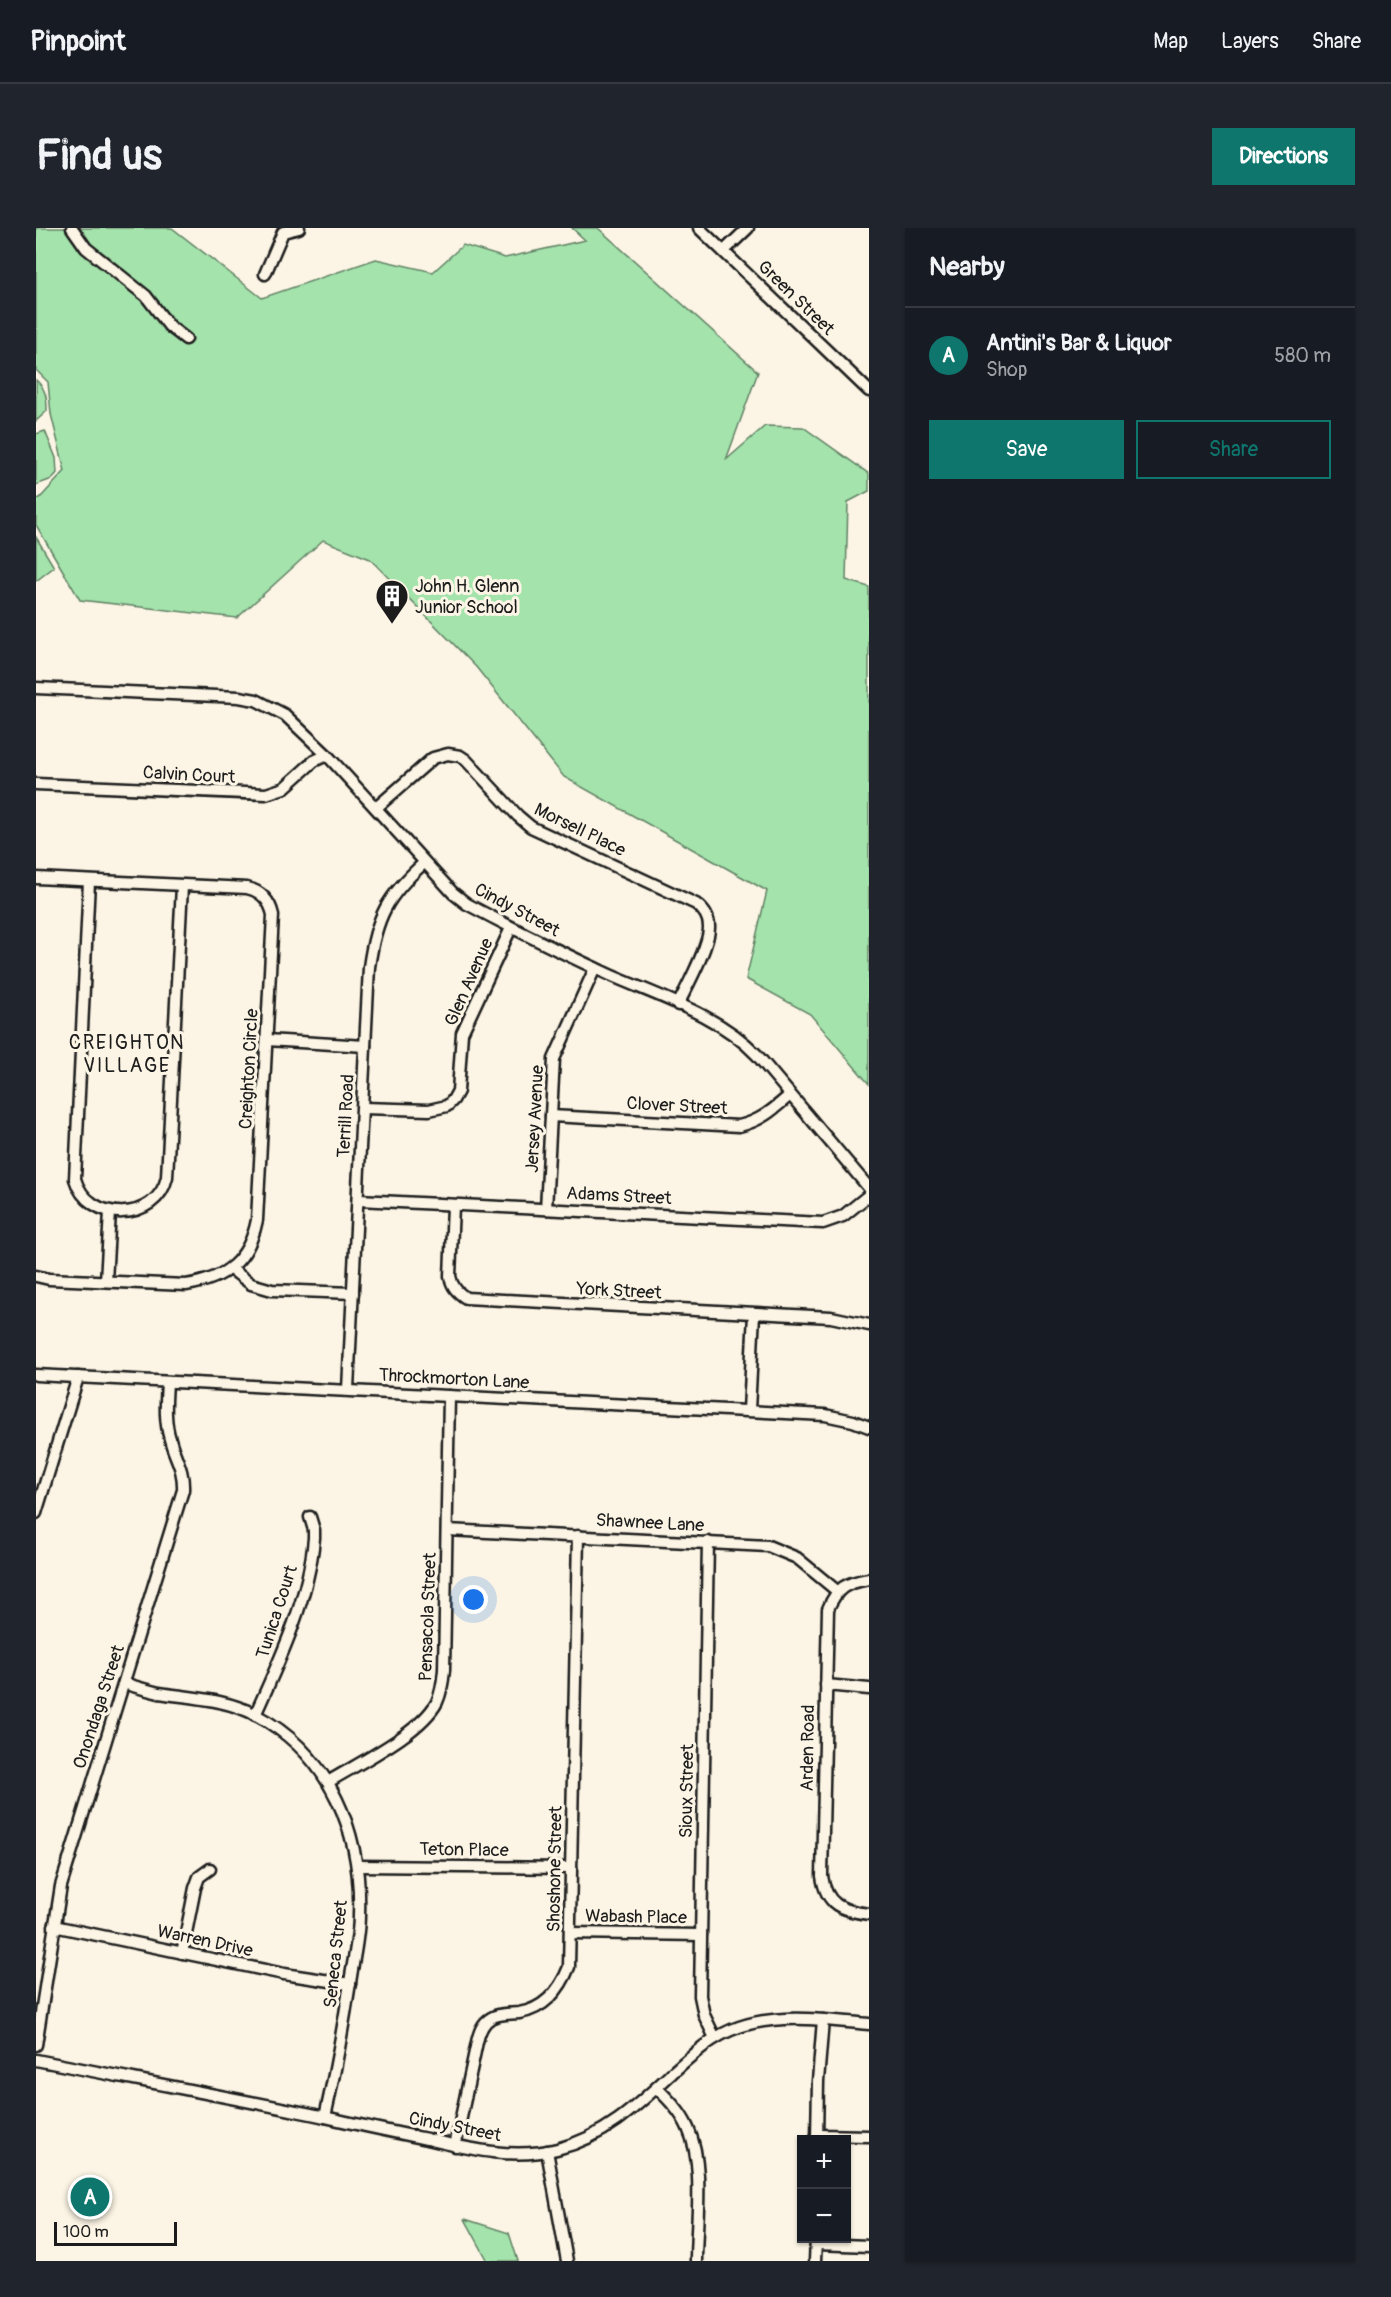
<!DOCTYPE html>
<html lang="en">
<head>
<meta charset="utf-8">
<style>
  :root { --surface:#171b24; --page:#20242c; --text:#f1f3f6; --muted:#9ea1a6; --line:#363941; --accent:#0f766e }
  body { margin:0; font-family:Pangolin,sans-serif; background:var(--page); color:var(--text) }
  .controls { position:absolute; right:18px; bottom:18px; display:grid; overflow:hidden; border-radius:0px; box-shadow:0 2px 4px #0004 }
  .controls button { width:54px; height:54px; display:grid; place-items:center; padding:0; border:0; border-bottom:2px solid var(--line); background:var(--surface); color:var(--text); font:30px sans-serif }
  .scale { position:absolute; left:18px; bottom:15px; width:123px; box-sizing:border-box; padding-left:6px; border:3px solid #1c1c1c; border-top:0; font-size:16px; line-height:21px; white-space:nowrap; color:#1c1c1c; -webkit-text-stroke:4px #fcf5e5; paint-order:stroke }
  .you { position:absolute; left:438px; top:1372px; width:21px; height:21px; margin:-15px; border:4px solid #fff; border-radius:50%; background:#1a73e8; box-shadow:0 0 0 9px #1a73e833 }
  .badge { display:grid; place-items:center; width:39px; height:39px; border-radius:50%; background:var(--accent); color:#fff; font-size:20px; font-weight:700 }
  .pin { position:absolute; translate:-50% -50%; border:3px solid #fff; box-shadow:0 2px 6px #0006 }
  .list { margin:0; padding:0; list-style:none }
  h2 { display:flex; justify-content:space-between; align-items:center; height:78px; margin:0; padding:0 24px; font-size:26px }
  h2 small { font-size:20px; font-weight:400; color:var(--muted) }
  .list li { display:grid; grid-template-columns:39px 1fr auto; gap:18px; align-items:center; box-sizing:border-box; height:96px; padding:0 24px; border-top:2px solid var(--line) }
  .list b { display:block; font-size:22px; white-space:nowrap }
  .list p { margin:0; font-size:20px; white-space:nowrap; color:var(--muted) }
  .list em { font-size:20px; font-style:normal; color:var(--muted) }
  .actions { display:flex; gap:12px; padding:18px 24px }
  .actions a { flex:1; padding:14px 0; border:2px solid var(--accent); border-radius:0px; text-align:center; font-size:21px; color:var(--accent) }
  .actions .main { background:var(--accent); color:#fff }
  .map { position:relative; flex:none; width:833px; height:2033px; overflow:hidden; border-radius:0px }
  header { display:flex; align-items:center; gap:36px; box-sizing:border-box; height:84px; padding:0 30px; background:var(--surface); border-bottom:2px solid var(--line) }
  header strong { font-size:28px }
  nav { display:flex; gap:33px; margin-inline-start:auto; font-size:21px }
  .intro { display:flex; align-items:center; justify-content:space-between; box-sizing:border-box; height:144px; padding:0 36px }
  h1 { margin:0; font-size:42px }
  .button { padding:15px 27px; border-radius:0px; background:var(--accent); color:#fff; font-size:21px; font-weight:700 }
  main { display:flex; gap:36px; padding:0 36px }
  aside { flex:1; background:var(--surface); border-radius:0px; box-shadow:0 2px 4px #0004 }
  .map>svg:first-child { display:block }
  .green { fill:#a4e3ac; stroke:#608064; stroke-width:1.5 }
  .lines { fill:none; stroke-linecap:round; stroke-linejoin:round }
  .minor-casing { stroke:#1c1c1c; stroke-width:15 }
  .minor { stroke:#fcf5e5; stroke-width:10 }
  .labels { text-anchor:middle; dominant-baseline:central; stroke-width:6; stroke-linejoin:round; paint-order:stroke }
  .street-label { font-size:18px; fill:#1c1c1c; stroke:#fcf5e5 }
  .poi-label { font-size:18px; fill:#1c1c1c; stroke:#fcf5e5; text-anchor:start }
  .neighbourhood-label { font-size:20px; letter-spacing:1.5px; fill:#1c1c1c; stroke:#fcf5e5 }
</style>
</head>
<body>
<header>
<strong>Pinpoint</strong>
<nav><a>Map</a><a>Layers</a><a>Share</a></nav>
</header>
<div class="intro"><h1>Find us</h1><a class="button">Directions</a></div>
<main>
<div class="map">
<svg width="833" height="2033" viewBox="0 0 833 2033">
  <rect width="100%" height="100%" fill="#fcf5e5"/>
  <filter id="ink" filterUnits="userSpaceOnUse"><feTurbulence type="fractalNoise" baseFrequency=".0167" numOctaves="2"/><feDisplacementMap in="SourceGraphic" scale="12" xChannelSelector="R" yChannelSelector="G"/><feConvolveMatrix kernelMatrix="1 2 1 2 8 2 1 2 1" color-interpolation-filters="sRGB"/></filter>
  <g filter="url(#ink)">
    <g class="green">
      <path d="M0,0H136L226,70L340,31L397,44L427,17L469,30L549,12L536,0H562L722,144L690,232L729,198L767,199L833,246V263L812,274L810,352L833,359V856L774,786L710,751L731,663L528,549L440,439L334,331L287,312L201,390L44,372L0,297V271L4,270L29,243L15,186L12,154L0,142Z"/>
      <path d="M0,152C10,161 11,170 11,183L0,193Z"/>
      <path d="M9,203L20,230L21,245L16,251L0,257V206Z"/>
      <path d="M0,309L18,339L0,353Z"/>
      <path d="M429,1991L473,2005L482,2033H452Z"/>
    </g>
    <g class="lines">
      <g class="minor-casing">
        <g id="minor">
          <path d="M36,0L50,20L110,68L133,98L150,111"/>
          <path d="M663,0L833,163"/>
          <path d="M688,23L712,0"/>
          <path d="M229,46L247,4L263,0"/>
          <path d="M0,460L203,469L220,472L249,487L291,527L417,665L431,676C478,701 526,725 574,747C624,769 683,787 721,827L833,960"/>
          <path d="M0,556L230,566L248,560L278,533L291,527"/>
          <path d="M340,580L397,530L412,526L424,528L430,532L482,588L495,599L660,676C668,682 673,689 673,699C674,717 650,760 642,777"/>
          <path d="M0,650L211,660C225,663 234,673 237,687L221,992C213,1032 190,1051 150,1057L13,1051L0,1048"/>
          <path d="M53,653L39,951C52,996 121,995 131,949L146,658"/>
          <path d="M231,812L329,818"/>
          <path d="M327,880L393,882L411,878L417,872L422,863L426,805L475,700"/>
          <path d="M515,888L703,898C725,893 738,881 754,867"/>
          <path d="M322,972L787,995L807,988L833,967"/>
          <path d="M417,978L414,1048C416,1059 421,1064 430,1070L795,1089L833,1097"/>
          <path d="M510,981L518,831L559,740"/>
          <path d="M195,1041L215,1056L236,1062L317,1065"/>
          <path d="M70,1053L74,984"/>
          <path d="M0,1147L789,1187L817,1193L833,1199"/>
          <path d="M312,1161L333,739C340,689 351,668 388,635"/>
          <path d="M713,1182L718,1086"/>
          <path d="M0,1285L42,1149"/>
          <path d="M411,1302L732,1318L761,1330L801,1363"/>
          <path d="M672,1314L664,1768L668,1787L679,1810"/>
          <path d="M833,1351C810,1355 801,1359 792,1381L786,1648C790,1677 806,1683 833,1686"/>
          <path d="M88,1455C99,1459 111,1462 123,1465C156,1470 190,1471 220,1487C295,1527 326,1605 323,1687C323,1710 317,1732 314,1755C307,1800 299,1845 289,1889"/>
          <path d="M790,1457L833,1461"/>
          <path d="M219,1487C244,1432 273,1370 278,1310V1302L274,1289"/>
          <path d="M292,1554C323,1535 385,1505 401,1474C406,1463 407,1453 408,1442L413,1168"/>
          <path d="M321,1638L535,1640"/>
          <path d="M18,1698L248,1746L314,1756"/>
          <path d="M535,1705L665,1707"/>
          <path d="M146,1725L159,1660L163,1649L174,1641"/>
          <path d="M0,1817L25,1658L147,1262C148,1240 139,1231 134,1211C128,1192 130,1173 131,1154"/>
          <path d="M0,1832C96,1851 193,1869 289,1889C323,1897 357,1904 391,1911C434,1921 477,1932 521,1921C569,1909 601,1878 636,1845C656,1827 676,1808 703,1799C744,1785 790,1792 833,1796"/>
          <path d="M621,1860C633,1872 645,1884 652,1900C669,1937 660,1993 660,2033"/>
          <path d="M781,1907L833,1908"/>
          <path d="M781,1912L782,1853L787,1792"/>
          <path d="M419,1918L441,1814C443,1805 446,1795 455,1790C463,1785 473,1786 483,1785C508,1781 524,1762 533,1739L542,1308"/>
          <path d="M511,1923L531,2033"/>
          <path d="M780,2016L833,2018"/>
          <path d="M779,2033L780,2010"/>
        </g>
      </g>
      <use href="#minor" class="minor"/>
    </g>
  </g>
  <defs>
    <g id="building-pin" transform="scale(1.725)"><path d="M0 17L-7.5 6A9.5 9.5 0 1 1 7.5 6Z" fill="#1c1c1c" stroke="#fcf5e5"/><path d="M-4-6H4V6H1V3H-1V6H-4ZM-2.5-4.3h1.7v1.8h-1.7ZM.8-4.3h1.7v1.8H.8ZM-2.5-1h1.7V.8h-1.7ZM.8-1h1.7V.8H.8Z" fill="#fff"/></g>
  </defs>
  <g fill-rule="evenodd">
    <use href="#building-pin" x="356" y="368"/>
  </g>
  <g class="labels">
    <g class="street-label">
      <text transform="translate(760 70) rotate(44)">Green Street</text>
      <text transform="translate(153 547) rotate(3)">Calvin Court</text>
      <text transform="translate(544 602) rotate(26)">Morsell Place</text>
      <text transform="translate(481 682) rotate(28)">Cindy Street</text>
      <text transform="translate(433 754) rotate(-66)">Glen Avenue</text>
      <text transform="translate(213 841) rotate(-87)">Creighton Circle</text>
      <text transform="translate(641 878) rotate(3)">Clover Street</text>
      <text transform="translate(310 888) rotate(-87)">Terrill Road</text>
      <text transform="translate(499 891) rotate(-87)">Jersey Avenue</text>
      <text transform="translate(583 968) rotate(3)">Adams Street</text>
      <text transform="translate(583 1063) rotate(3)">York Street</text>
      <text transform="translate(418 1151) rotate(3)">Throckmorton Lane</text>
      <text transform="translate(614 1295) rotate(3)">Shawnee Lane</text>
      <text transform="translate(241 1384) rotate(-72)">Tunica Court</text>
      <text transform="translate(392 1389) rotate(-88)">Pensacola Street</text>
      <text transform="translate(63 1479) rotate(-72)">Onondaga Street</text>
      <text transform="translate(772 1520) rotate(-89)">Arden Road</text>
      <text transform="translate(651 1563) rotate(-89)">Sioux Street</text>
      <text transform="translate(428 1622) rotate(1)">Teton Place</text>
      <text transform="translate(519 1641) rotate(-89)">Shoshone Street</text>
      <text transform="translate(600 1689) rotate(1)">Wabash Place</text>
      <text transform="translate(169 1713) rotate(12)">Warren Drive</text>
      <text transform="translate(300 1726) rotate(-84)">Seneca Street</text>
      <text transform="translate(419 1899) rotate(11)">Cindy Street</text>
    </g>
    <g class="poi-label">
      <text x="379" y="358">John H. Glenn<tspan x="379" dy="21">Junior School</tspan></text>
    </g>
    <g class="neighbourhood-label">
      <text x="91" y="814">CREIGHTON<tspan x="91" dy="23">VILLAGE</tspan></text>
    </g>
  </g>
</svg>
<div class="controls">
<button>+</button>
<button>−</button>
</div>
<div class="scale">100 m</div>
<div class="you"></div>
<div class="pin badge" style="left:54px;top:1969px">A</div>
</div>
<aside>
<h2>Nearby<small></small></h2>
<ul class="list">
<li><span class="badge">A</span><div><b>Antini's Bar &amp; Liquor</b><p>Shop</p></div><em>580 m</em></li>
</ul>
<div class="actions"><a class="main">Save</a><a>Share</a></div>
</aside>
</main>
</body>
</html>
